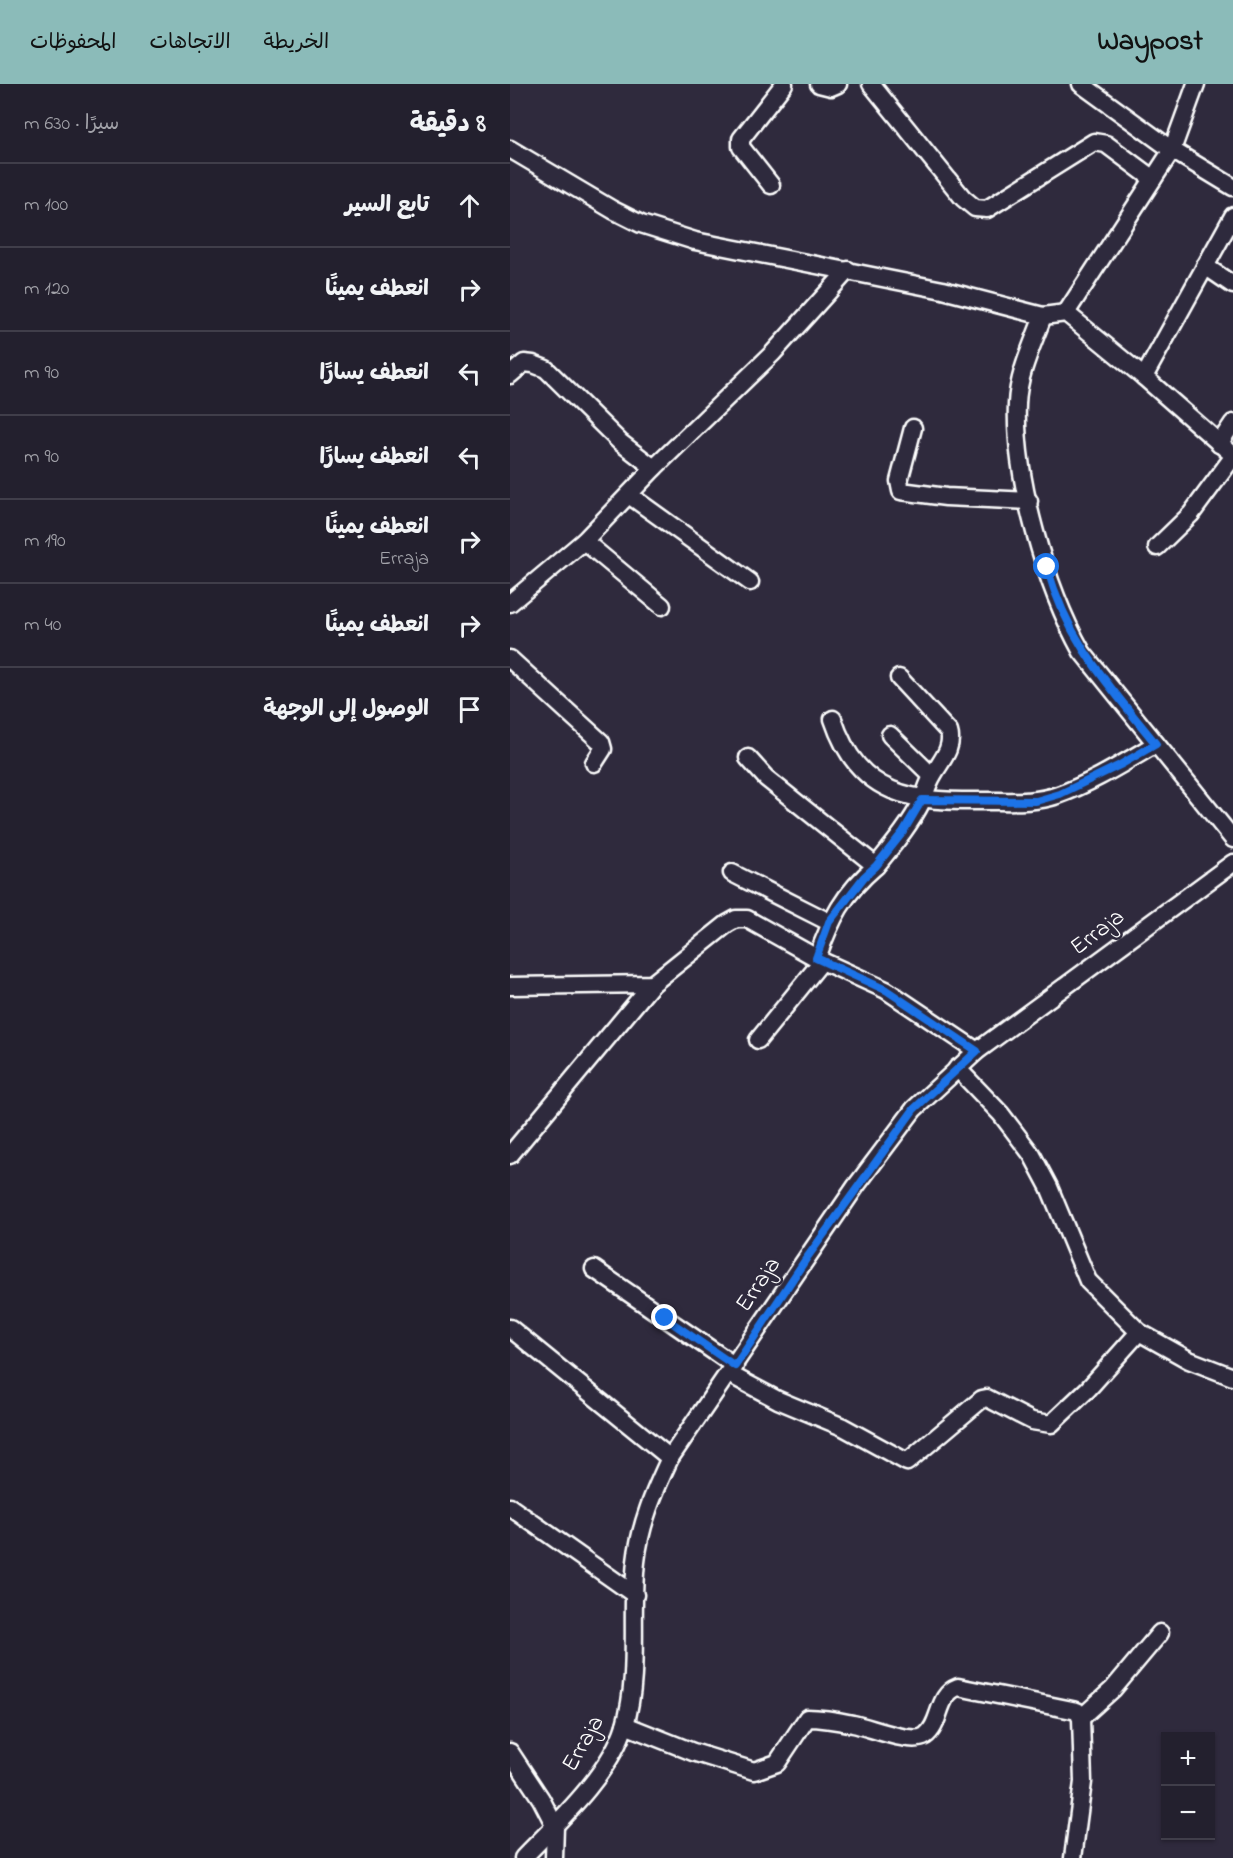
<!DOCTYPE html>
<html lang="ar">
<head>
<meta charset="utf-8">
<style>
  :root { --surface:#23202e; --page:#2f2d3a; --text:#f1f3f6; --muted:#a3a3aa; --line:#403e4a; --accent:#8bbbb9 }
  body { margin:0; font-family:"Indie Flower","Playpen Sans Arabic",sans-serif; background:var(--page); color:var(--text); direction:rtl }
  .controls { position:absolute; right:18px; bottom:18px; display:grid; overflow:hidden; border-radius:0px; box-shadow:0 2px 4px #0004 }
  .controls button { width:54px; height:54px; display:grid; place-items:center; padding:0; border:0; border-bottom:2px solid var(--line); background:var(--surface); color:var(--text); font:30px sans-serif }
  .stop { position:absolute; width:18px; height:18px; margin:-14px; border:4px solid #1a73e8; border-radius:50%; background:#fff }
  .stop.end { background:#1a73e8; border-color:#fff; box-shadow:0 2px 6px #0008 }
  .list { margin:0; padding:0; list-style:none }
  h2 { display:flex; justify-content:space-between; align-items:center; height:78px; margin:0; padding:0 24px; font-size:26px }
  h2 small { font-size:20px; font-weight:400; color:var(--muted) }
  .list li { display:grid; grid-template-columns:39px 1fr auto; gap:18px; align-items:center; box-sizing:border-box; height:84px; padding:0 24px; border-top:2px solid var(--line) }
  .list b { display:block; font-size:22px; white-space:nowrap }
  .list p { margin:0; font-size:20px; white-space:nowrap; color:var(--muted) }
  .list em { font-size:20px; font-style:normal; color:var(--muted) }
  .icon { flex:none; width:33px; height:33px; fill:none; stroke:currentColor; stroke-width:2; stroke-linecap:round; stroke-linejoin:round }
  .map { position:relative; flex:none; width:723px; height:1774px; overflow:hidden; direction:ltr }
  header { display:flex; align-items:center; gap:36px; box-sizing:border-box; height:84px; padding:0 30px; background:var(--accent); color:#111 }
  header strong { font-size:28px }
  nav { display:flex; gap:33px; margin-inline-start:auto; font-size:21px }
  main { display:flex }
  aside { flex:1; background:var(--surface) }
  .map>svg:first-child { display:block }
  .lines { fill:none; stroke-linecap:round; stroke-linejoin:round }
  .minor-casing { stroke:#fff; stroke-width:21 }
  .minor { stroke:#2f2a3d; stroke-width:16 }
  .route { stroke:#1a73e8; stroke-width:8 }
  .labels { text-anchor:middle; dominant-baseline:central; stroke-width:5; stroke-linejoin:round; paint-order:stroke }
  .street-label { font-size:24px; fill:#fff; stroke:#2f2a3d }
</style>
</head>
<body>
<header>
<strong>Waypost</strong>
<nav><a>الخريطة</a><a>الاتجاهات</a><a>المحفوظات</a></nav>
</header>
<main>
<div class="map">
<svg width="723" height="1774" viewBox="0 0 723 1774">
  <rect width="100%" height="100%" fill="#2f2a3d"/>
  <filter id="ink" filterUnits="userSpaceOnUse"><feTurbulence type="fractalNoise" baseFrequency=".0167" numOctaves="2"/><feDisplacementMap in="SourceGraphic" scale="12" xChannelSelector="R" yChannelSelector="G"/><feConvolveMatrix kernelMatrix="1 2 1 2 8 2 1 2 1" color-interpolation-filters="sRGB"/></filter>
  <g filter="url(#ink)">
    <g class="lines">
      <g class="minor-casing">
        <g id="minor">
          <path d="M309,0L321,3L328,0"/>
          <path d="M361,0L453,114L465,124L477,125L584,58L596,60L643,95"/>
          <path d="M571,0L662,66L723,103"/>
          <path d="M0,65L103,126L131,140L185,157L433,206L533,232L556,229L634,293L723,371"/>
          <path d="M261,101L231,63V55L274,0"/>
          <path d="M695,182L723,201"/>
          <path d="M556,229L662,66L686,0"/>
          <path d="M533,232C523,260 508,290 507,320C504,394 536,504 572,568L723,755"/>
          <path d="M0,291L14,279L23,280L36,285L110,358L144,384"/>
          <path d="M634,293L723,132"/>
          <path d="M403,344L389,397L391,407L436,413L519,417"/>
          <path d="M709,360L723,339"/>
          <path d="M119,411L240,498"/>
          <path d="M74,457L152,522"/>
          <path d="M647,463L681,430L723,373"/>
          <path d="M0,519L74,457L144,384L263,269L338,186"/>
          <path d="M0,575L91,658L93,665L84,679"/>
          <path d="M323,635C349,714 403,718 476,717C501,717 524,719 548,711C582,699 615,678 646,660"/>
          <path d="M380,651L422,692"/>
          <path d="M238,674L256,694L366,782C333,810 321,835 307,874"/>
          <path d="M366,782C383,761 400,741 412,717C416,708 418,699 423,691C430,678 444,664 439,648L389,594"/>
          <path d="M222,789L319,838"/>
          <path d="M0,902L142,900L217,840L226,835H237L312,877L376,906L467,967"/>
          <path d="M248,956L312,877"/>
          <path d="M447,984L491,1030L522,1071L539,1103L578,1197L629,1248L679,1276L723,1293"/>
          <path d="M0,1071L142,900"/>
          <path d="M84,1185L225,1282"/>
          <path d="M0,1244L160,1374"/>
          <path d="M219,1290L268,1316L333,1343L397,1378L472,1315L477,1314L522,1337L541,1340L578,1305L629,1248"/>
          <path d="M0,1423L125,1511"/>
          <path d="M571,1634L603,1605L650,1549"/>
          <path d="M115,1641L183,1668L244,1687L267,1679L297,1634C312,1634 329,1637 343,1640C360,1643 401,1661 415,1652C432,1640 426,1611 448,1603L567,1627L571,1634L573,1698L563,1774"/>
          <path d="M0,1668L31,1715L45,1742L44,1774"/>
          <path d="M13,1774C48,1738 100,1690 115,1641C130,1590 120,1530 126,1478C130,1440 144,1408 160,1374L346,1102L404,1025L467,967L723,779"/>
        </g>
      </g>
      <use href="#minor" class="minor"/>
    </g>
  </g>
  <g class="lines" filter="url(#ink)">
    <path class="route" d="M155,1234L225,1282L296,1175L404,1025L467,967L376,906L306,874L319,838L354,793L366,782L393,748L412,716L526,717L550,710L610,681L646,660C598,600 558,559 537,483"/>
  </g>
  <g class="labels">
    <g class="street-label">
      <text transform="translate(588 849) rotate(-37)">Erraja</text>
      <text transform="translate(249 1201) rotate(-56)">Erraja</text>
      <text transform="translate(74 1660) rotate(-60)">Erraja</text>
    </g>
  </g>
</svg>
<div class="controls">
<button>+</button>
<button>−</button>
</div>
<div class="stop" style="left:537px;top:483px"></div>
<div class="stop end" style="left:155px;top:1234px"></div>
</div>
<aside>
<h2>8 دقيقة<small>سيرًا · 630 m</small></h2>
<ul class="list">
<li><svg class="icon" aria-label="ahead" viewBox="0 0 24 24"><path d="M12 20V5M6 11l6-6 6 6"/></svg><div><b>تابع السير</b></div><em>100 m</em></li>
<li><svg class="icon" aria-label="right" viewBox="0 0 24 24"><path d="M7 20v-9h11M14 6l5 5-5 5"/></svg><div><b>انعطف يمينًا</b></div><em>120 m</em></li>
<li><svg class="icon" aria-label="left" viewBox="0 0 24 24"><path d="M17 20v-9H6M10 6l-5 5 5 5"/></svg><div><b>انعطف يسارًا</b></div><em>90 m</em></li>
<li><svg class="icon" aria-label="left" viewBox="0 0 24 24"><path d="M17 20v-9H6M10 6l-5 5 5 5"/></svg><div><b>انعطف يسارًا</b></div><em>90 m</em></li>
<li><svg class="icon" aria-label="right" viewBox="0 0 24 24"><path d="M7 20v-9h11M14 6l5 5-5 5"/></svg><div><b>انعطف يمينًا</b><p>Erraja</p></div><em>190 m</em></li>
<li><svg class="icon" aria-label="right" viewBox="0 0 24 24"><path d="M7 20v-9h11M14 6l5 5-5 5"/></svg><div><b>انعطف يمينًا</b></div><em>40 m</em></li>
<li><svg class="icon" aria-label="arrive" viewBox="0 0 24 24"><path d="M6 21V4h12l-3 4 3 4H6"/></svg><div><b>الوصول إلى الوجهة</b></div></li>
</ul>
</aside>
</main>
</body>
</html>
